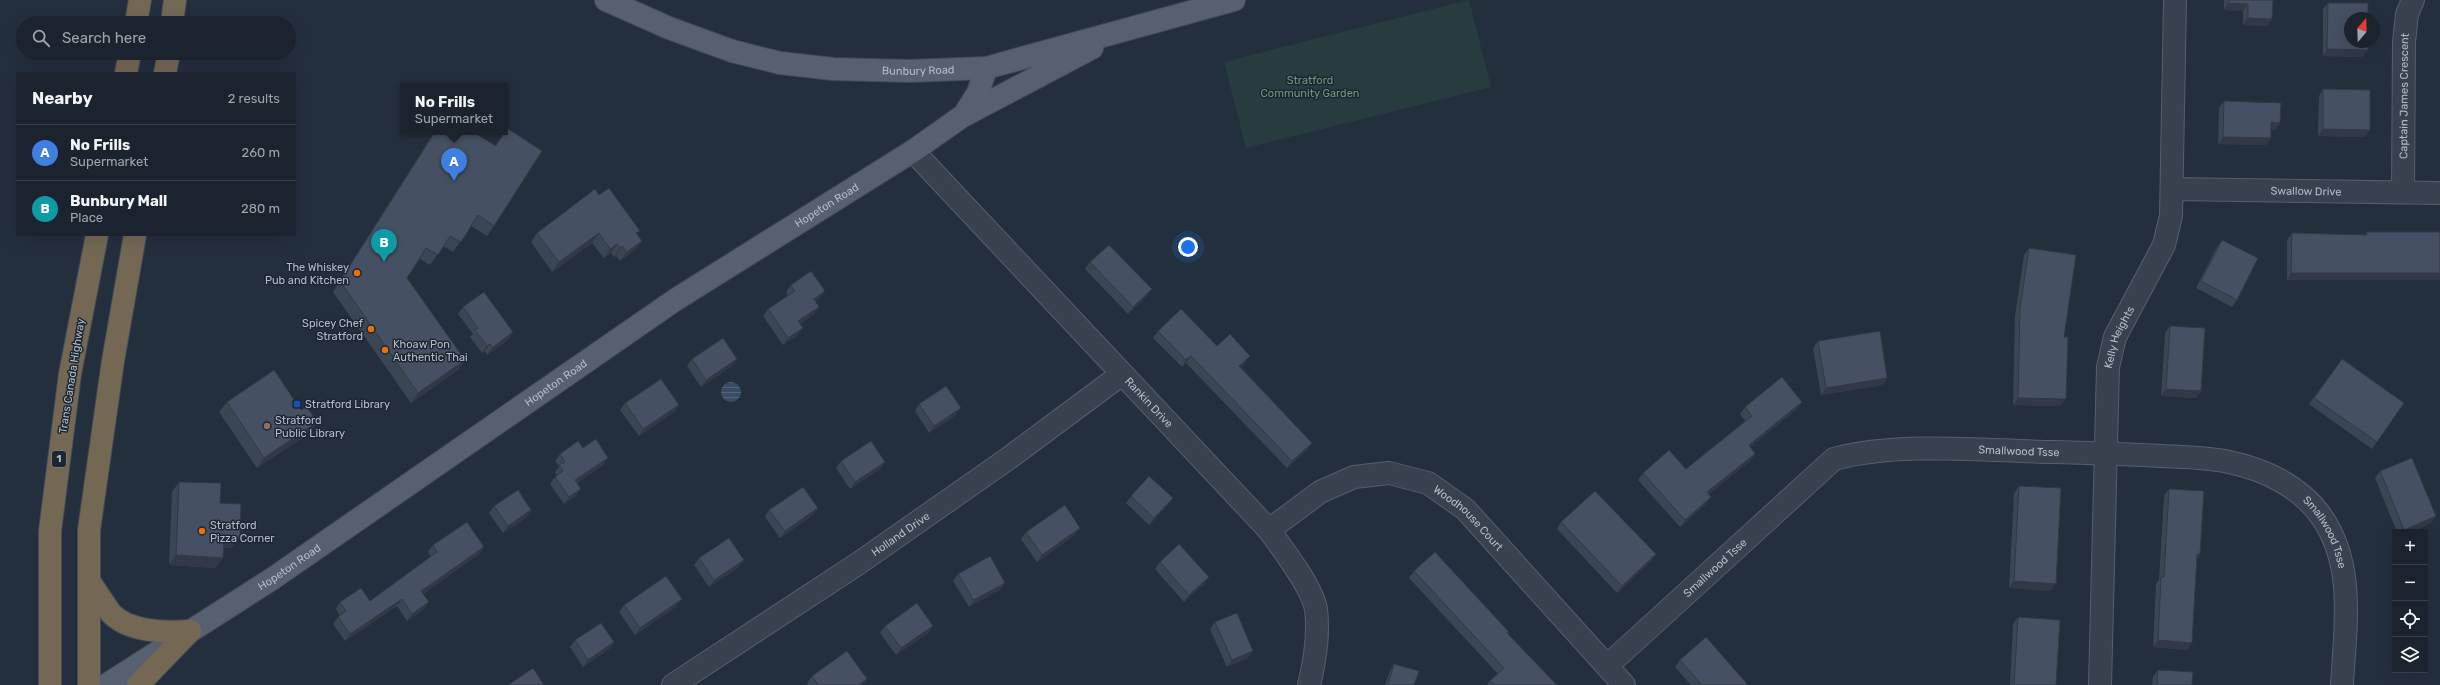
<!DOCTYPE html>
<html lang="en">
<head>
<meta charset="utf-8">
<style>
  :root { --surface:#1b232e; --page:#282f3a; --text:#f1f3f6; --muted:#a0a4aa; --line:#39404a; --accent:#0b8043 }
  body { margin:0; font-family:Rubik,sans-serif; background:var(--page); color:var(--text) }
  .controls { position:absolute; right:12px; bottom:12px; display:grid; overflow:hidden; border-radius:0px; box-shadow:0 4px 16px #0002 }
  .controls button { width:36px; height:36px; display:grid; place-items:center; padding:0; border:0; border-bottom:1px solid var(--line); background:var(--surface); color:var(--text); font:20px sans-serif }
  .compass { position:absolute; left:2344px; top:12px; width:36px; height:36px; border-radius:50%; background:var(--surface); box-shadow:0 4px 16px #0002; rotate:19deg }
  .you { position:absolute; left:1188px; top:247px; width:14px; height:14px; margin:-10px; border:3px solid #fff; border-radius:50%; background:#1a73e8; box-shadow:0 0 0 6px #1a73e833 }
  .badge { display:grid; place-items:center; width:26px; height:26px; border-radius:50%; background:var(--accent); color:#fff; font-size:13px; font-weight:700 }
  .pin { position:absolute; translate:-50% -33px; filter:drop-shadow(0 1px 2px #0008) }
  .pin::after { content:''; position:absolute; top:21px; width:14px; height:12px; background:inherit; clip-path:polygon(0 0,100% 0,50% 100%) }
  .popup { position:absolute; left:400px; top:83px; width:108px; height:52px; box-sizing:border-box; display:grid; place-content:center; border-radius:0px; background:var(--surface); filter:drop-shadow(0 1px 3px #0005); font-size:13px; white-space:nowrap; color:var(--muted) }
  .popup b { font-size:15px; color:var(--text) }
  .popup::after { content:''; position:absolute; left:50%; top:100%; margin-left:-8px; border:8px solid transparent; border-top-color:var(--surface) }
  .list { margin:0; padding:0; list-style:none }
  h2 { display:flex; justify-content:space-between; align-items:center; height:52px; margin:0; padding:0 16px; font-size:17px }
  h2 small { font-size:13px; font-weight:400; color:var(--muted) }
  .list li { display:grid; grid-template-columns:26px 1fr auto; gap:12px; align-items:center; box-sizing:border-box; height:56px; padding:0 16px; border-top:1px solid var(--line) }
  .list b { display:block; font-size:15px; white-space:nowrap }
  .list p { margin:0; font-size:13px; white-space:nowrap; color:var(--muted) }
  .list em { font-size:13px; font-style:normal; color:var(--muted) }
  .icon { flex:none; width:22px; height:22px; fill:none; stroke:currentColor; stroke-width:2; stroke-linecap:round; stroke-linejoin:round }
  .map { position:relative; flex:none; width:2440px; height:685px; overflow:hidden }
  .search { position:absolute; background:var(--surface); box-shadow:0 4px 16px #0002; left:16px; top:16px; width:280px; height:44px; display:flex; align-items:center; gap:10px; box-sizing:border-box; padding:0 14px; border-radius:22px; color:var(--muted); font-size:15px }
  .panel { position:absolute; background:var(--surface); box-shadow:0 4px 16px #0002; left:16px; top:72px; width:280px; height:164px; border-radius:0px }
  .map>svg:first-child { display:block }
  .green { fill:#263c3f }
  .water { fill:url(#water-rules) }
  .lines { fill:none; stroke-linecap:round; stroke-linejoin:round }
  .minor-casing { stroke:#565f6c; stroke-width:24 }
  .major-casing { stroke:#414a57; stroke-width:24 }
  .highway-casing { stroke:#434c59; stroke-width:24 }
  .minor { stroke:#38414e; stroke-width:22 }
  .major { stroke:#56606e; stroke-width:22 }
  .highway { stroke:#746855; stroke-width:22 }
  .wall { fill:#3b4654 }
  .shaded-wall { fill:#303945 }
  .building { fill:#455162; stroke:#303945 }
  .food-dot { fill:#e8710a; stroke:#1d2633; stroke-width:1.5 }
  .transit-dot { fill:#1a4fb4; stroke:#1d2633; stroke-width:1.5 }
  .education-dot { fill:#8d6e63; stroke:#1d2633; stroke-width:1.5 }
  .labels { text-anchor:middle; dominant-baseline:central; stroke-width:3; stroke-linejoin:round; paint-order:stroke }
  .shield { fill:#1d2633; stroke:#878f9c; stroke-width:1 }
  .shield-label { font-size:10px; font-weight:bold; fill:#b4bcc9 }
  .street-label { font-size:11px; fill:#b4bcc9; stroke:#1d2633 }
  .park-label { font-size:11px; fill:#6b9a76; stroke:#1d2633 }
  .poi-label { font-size:11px; fill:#b4bcc9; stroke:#1d2633; text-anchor:start }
</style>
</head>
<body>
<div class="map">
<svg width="2440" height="685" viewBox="0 0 2440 685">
  <defs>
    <pattern id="water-rules" width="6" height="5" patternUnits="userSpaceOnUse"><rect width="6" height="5" fill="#394c67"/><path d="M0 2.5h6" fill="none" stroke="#53647b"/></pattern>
  </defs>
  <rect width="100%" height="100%" fill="#242f3e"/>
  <path class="green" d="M1469,0L1491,87L1246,148L1224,62Z"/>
  <circle class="water" cx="731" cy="392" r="10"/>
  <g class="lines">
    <g class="minor-casing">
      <g id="minor">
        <path id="s1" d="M913,151L1269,530C1282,548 1312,587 1316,609C1319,634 1315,661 1309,685"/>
        <path id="s2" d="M2172,189L2440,193"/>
        <path id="s3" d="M2403,192L2404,42L2407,14L2413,0"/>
        <path id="s4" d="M1269,530L1320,492L1354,477L1389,473L1428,483L1465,509L1624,685"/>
        <path id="s5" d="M1607,666L1834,459C1902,441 1985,451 2055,452C2090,453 2125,454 2161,456C2183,457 2207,457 2229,462C2263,469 2300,486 2321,516C2356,565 2345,628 2342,685"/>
        <path id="s6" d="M673,685L859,563L1009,458L1122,374"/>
        <path id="s7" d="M2100,685L2108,367L2115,337L2164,245L2171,216L2175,0"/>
      </g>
    </g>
    <g class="major-casing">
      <g id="major">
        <path id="s8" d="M606,0L669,28L732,51L780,63L833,69L909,71L986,68L1234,0"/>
        <path d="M965,115L1092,48"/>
        <path id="s9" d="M106,685L272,579L675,300L913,151L964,115L978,93L986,68"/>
      </g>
    </g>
    <g class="highway-casing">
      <g id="highway">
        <path d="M136,23L140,0"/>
        <path d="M172,23L175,0"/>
        <path d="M126,73L130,53"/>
        <path d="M165,73L169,53"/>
        <path d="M89,581C96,591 103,602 110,612C127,632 166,633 190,631"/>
        <path d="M50,685V531L70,374L97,235"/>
        <path d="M89,685V530L113,361L135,235"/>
        <path d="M138,685L190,631"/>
      </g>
    </g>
    <use href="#minor" class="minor"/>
    <use href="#major" class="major"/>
    <use href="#highway" class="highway"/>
  </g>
  <g class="wall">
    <path d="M2224,0H2273L2267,26L2243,25V11L2224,10Z"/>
    <path d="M2328,3L2363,57L2323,56V9Z"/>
    <path d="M2323,89L2365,137L2318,136L2319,96Z"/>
    <path d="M2224,101L2280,123L2275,130L2271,129V138L2266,145L2218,144L2219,108Z"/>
    <path d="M434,132H473L495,146L504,132L494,226L487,236L471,226L453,252L443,246L430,265L420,259L407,278L465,360L458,370L411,403L333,292Z"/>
    <path d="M599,195L637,235L642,241L635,250L620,261L616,256L614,257L611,253L604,258L592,243L552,272L531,242L537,233Z"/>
    <path d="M2367,232H2440L2287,280V240L2292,233L2365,235Z"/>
    <path d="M2222,240L2237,300L2232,307L2196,288L2217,247Z"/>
    <path d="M2029,248L2064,337L2061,406L2013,405L2015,316L2024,255Z"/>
    <path d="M1090,262L1147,296L1128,314L1085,269Z"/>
    <path d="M791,285L820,298L815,301L819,307L814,314L800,324L798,335L783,345L763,316L768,309L788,296L786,292Z"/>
    <path d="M463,307L509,339L487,355L485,351L482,353L470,337L473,334L458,314Z"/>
    <path d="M2170,326L2201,391L2196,398L2161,396L2165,333Z"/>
    <path d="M1158,331L1217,346L1245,363L1241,367L1312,443L1307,450L1287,468L1186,363L1182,367L1153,338Z"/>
    <path d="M1818,341L1883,385L1821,395L1813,348Z"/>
    <path d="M692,359L732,366L701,387L687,366Z"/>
    <path d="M2342,359L2404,403L2372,449L2309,404Z"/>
    <path d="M227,402L310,433L257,468L219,412Z"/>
    <path d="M1802,402L1797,409L1750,447L1755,454L1750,461L1709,494L1706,504L1680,527L1638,480L1643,473L1686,469L1745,421L1740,414L1745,407Z"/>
    <path d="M625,403L674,412L639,436L620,410Z"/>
    <path d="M919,404L956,415L929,433L915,411Z"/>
    <path d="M583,448L603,465L577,483L576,496L564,504L550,484L555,477L557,475L555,472L559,467L555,461L560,454Z"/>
    <path d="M841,461L885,462L880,469L850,489L836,468Z"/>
    <path d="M2380,471L2431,523L2411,532H2397L2375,478Z"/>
    <path d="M179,482L220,503L232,548H223V558L215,568L169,565L172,492Z"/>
    <path d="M2019,486L2051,591L2009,588L2014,493Z"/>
    <path d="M2169,489L2200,554L2197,559L2187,650L2153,647L2156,584L2159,580L2164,496Z"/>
    <path d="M1131,496L1173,498L1168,505L1149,525L1126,503Z"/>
    <path d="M494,506L527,517L503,533L489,513Z"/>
    <path d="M818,508L813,515L780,538L765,517L769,510Z"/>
    <path d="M1561,522L1651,561L1617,593L1557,529Z"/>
    <path d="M1026,532L1075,535L1037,562L1021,539Z"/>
    <path d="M433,545L484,547L479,554L423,594L424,609L407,621L397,606L345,641L333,624L338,617L340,616L336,609L340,602L370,601L431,557L428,552Z"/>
    <path d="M699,558L739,567L709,587L694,565Z"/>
    <path d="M1160,562L1204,584L1184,602L1155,569Z"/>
    <path d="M1414,571L1509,632L1507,634L1557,685H1487L1490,681L1498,674L1409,578Z"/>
    <path d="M958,574L1005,583L1000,590L969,607L953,581Z"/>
    <path d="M624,605L677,606L635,635L619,612Z"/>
    <path d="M2018,617L2056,685H2010L2013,624Z"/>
    <path d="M1215,622L1248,658L1227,667L1210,629Z"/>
    <path d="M885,626L928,633L896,655L880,633Z"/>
    <path d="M575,640L614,642L609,649L583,667L570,647Z"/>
    <path d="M1680,660L1748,685H1691L1675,667Z"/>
    <path d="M1394,664L1414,685H1385L1390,671Z"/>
    <path d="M2158,670L2192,685H2152L2153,677Z"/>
    <path d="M812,676L862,685H808L807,683Z"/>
  </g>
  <g class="shaded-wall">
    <path d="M2228,3L2248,4L2243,11L2224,10Z"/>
    <path d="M2248,18L2272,19L2267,26L2243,25Z"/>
    <path d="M2327,49L2368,50L2363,57L2323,56Z"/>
    <path d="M2271,122L2280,123L2275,130L2266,129Z"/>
    <path d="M2323,129L2370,130L2365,137L2318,136Z"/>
    <path d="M2223,137L2271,138L2266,145L2218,144Z"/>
    <path d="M599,233L592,243L552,272L559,262Z"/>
    <path d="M642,241L635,250L620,261L627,252Z"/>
    <path d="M617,244L611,253L604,258L610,249Z"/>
    <path d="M622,246L616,256L614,257L620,248Z"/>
    <path d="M2291,273H2440V280H2287Z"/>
    <path d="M1152,289L1147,296L1128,314L1133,307Z"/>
    <path d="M825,291L820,298L809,306L814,299Z"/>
    <path d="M819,307L814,314L793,328L798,321Z"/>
    <path d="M803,328L798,335L783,345L788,338Z"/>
    <path d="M513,332L509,339L487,355L492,348Z"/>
    <path d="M490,344L485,351L482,353L487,346Z"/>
    <path d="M1191,356L1186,363L1182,367L1186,360Z"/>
    <path d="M1250,356L1245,363L1235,373L1239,366Z"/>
    <path d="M737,359L732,366L701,387L706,380Z"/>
    <path d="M465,360L458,370L411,403L418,393Z"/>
    <path d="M1887,378L1883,385L1821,395L1826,388Z"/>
    <path d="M2166,389L2201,391L2196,398L2161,396Z"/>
    <path d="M2018,398L2066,399L2061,406L2013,405Z"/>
    <path d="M1802,402L1797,409L1744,452L1749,445Z"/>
    <path d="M679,405L674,412L639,436L643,429Z"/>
    <path d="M961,408L956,415L929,433L934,426Z"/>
    <path d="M317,422L310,433L257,468L264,458Z"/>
    <path d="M1312,443L1307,450L1287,468L1292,461Z"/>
    <path d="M1755,454L1750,461L1702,499L1707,492Z"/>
    <path d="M608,458L603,465L570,487L575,480Z"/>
    <path d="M885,462L880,469L850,489L855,482Z"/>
    <path d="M581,489L576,496L564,504L569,497Z"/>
    <path d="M1711,497L1706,504L1680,527L1685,520Z"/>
    <path d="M1173,498L1168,505L1149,525L1154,518Z"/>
    <path d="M818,508L813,515L780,538L785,531Z"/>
    <path d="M531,510L527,517L503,533L508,526Z"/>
    <path d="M2436,516L2431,523L2411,532H2402L2404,530Z"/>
    <path d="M1080,528L1075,535L1037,562L1042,555Z"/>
    <path d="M224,538H240L232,548H216Z"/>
    <path d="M484,547L479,554L417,598L421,591Z"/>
    <path d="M1656,554L1651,561L1617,593L1622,586Z"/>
    <path d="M2197,554H2200L2195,561Z"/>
    <path d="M176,555L223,558L215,568L169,565Z"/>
    <path d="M744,560L739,567L709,587L714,580Z"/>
    <path d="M1209,577L1204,584L1184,602L1189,595Z"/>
    <path d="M2014,581L2056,584L2051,591L2009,588Z"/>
    <path d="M1005,583L1000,590L969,607L974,600Z"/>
    <path d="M402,599L397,606L345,641L350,634Z"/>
    <path d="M682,599L677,606L635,635L640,628Z"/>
    <path d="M429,602L424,609L407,621L412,614Z"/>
    <path d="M933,626L928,633L896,655L901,648Z"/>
    <path d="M2158,640L2192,643L2187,650L2153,647Z"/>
    <path d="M614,642L609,649L583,667L588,660Z"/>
    <path d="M1253,651L1248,658L1227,667L1232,660Z"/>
    <path d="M867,679L862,685H858Z"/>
  </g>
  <g class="building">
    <path d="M2229,0H2273L2272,19L2248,18V4L2228,3Z"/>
    <path d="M2328,3H2368V18H2350V42H2368V50L2327,49Z"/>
    <path d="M2323,89L2370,90V130L2323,129Z"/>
    <path d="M2224,101L2281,103L2280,123L2271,122V138L2223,137Z"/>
    <path d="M507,128L542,151L494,226L478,215L461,242L450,236L438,255L426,248L407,278L465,360L418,393L340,281L435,132H473L496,146Z"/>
    <path d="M609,188L640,231L636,233L642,241L627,252L622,246L620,248L617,244L610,249L599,233L559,262L537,233L595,189L599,195Z"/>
    <path d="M2367,232H2440V273H2291L2292,233L2367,235Z"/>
    <path d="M2222,240L2258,258L2237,300L2201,281Z"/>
    <path d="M1109,245L1152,289L1133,307L1090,262Z"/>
    <path d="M2029,248L2076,255L2064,337H2068L2066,399L2018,398L2020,309Z"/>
    <path d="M811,271L825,291L814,299L819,307L798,321L803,328L788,338L768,309L795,291L791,285Z"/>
    <path d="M484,292L513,332L492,348L490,344L487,346L475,330L478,328L463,307Z"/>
    <path d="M1181,309L1217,346L1230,334L1250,356L1239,366L1312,443L1292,461L1191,356L1186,360L1158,331Z"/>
    <path d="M2170,326L2205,328L2201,391L2166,389Z"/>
    <path d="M1880,331L1887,378L1826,388L1818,341Z"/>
    <path d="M723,338L737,359L706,380L692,359Z"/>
    <path d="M2342,359L2404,403L2377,442L2314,398Z"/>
    <path d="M274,370L301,410L307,407L317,422L264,458L227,402Z"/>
    <path d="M1782,377L1802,402L1749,445L1755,454L1707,492L1711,497L1685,520L1643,473L1669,450L1686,469L1752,416L1745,407Z"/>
    <path d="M661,379L679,405L643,429L625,403Z"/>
    <path d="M946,386L961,408L934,426L919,404Z"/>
    <path d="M596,439L608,458L575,480L581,489L569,497L555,477L563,471L559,465L565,462L560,454L578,441L583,448Z"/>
    <path d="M871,441L885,462L855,482L841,461Z"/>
    <path d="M2412,458L2436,516L2404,530L2380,471Z"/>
    <path d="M1149,476L1173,498L1154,518L1131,496Z"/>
    <path d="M179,482L221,483L220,503L241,504L240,538H224L223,558L176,555Z"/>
    <path d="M2019,486L2061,488L2056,584L2014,581Z"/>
    <path d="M803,487L818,508L785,531L769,510Z"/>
    <path d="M2169,489L2204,491L2200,554H2197L2192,643L2158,640L2161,577H2164Z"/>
    <path d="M518,490L531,510L508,526L494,506Z"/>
    <path d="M1595,491L1656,554L1622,586L1561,522Z"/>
    <path d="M1065,505L1080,528L1042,555L1026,532Z"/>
    <path d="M467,522L484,547L421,591L429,602L412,614L402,599L350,634L338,617L346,611L340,602L361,588L370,601L437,552L433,545Z"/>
    <path d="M729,538L744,560L714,580L699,558Z"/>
    <path d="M1179,544L1209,577L1189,595L1160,562Z"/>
    <path d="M1435,552L1509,632L1507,633L1557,685H1495L1490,681L1504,668L1414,571Z"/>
    <path d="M990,556L1005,583L974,600L958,574Z"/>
    <path d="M666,576L682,599L640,628L624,605Z"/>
    <path d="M917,603L933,626L901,648L885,626Z"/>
    <path d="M1237,613L1253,651L1232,660L1215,622Z"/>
    <path d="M2018,617L2060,620L2056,685H2014Z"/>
    <path d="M601,623L614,642L588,660L575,640Z"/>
    <path d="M1706,637L1748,685H1702L1680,660Z"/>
    <path d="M847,651L867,679L858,685H818L812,676Z"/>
    <path d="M1394,664L1419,671L1414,685H1388Z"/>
    <path d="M533,668L544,685H508Z"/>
    <path d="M2158,670L2193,672L2192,685H2157Z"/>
  </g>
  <g class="food-dot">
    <circle cx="357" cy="273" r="4"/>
    <circle cx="371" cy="329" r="4"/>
    <circle cx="385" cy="350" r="4"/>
    <circle cx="202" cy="531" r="4"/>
  </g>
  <rect class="transit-dot" x="293" y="400" width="8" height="8" rx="2"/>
  <circle class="education-dot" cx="267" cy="426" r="4"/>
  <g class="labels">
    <rect class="shield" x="52" y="451" width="14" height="16" rx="3"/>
    <g class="shield-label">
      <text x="59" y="459">1</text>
    </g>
    <g class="street-label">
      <text stroke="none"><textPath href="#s8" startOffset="324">Bunbury Road</textPath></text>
      <text stroke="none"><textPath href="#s3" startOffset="96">Captain James Crescent</textPath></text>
      <text stroke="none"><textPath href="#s2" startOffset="134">Swallow Drive</textPath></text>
      <text stroke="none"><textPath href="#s9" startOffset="866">Hopeton Road</textPath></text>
      <text stroke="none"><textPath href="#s7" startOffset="350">Kelly Heights</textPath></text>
      <text transform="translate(72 376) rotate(-81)">Trans Canada Highway</text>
      <text stroke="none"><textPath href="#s9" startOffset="542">Hopeton Road</textPath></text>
      <text stroke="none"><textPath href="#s1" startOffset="345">Rankin Drive</textPath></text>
      <text stroke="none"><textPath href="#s5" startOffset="493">Smallwood Tsse</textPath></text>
      <text stroke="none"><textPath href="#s4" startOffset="230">Woodhouse Court</textPath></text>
      <text stroke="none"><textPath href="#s6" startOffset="273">Holland Drive</textPath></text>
      <text stroke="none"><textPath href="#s5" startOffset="829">Smallwood Tsse</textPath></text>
      <text stroke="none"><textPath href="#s9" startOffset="218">Hopeton Road</textPath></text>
      <text stroke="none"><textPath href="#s5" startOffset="146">Smallwood Tsse</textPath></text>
    </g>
    <g class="park-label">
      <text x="1310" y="80">Stratford<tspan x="1310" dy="13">Community Garden</tspan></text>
    </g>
    <g class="poi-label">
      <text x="349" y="267" text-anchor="end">The Whiskey<tspan x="349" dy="13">Pub and Kitchen</tspan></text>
      <text x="363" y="323" text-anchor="end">Spicey Chef<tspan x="363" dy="13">Stratford</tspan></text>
      <text x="393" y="344">Khoaw Pon<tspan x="393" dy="13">Authentic Thai</tspan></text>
      <text x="305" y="404">Stratford Library</text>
      <text x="275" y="420">Stratford<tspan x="275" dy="13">Public Library</tspan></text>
      <text x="210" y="525">Stratford<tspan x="210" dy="13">Pizza Corner</tspan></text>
    </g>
  </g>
</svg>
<div class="controls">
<button>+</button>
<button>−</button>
<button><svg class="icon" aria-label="locate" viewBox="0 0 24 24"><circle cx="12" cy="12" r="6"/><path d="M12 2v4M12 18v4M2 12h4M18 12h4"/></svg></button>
<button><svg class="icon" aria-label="layers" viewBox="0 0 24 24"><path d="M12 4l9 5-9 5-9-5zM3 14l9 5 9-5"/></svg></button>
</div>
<svg class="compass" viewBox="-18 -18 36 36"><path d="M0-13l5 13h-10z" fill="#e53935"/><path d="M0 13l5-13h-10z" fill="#a0a4aa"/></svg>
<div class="you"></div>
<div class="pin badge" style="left:454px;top:181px;background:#3f7fe0">A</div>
<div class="popup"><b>No Frills</b>Supermarket</div>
<div class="pin badge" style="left:384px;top:262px;background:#0f9aa8">B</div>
<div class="search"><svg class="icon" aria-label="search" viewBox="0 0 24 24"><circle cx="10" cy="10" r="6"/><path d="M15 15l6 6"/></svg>Search here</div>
<section class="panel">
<h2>Nearby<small>2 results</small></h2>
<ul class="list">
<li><span class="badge" style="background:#3f7fe0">A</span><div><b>No Frills</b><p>Supermarket</p></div><em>260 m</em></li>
<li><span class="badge" style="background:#0f9aa8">B</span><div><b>Bunbury Mall</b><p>Place</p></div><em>280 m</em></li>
</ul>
</section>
</div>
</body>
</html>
